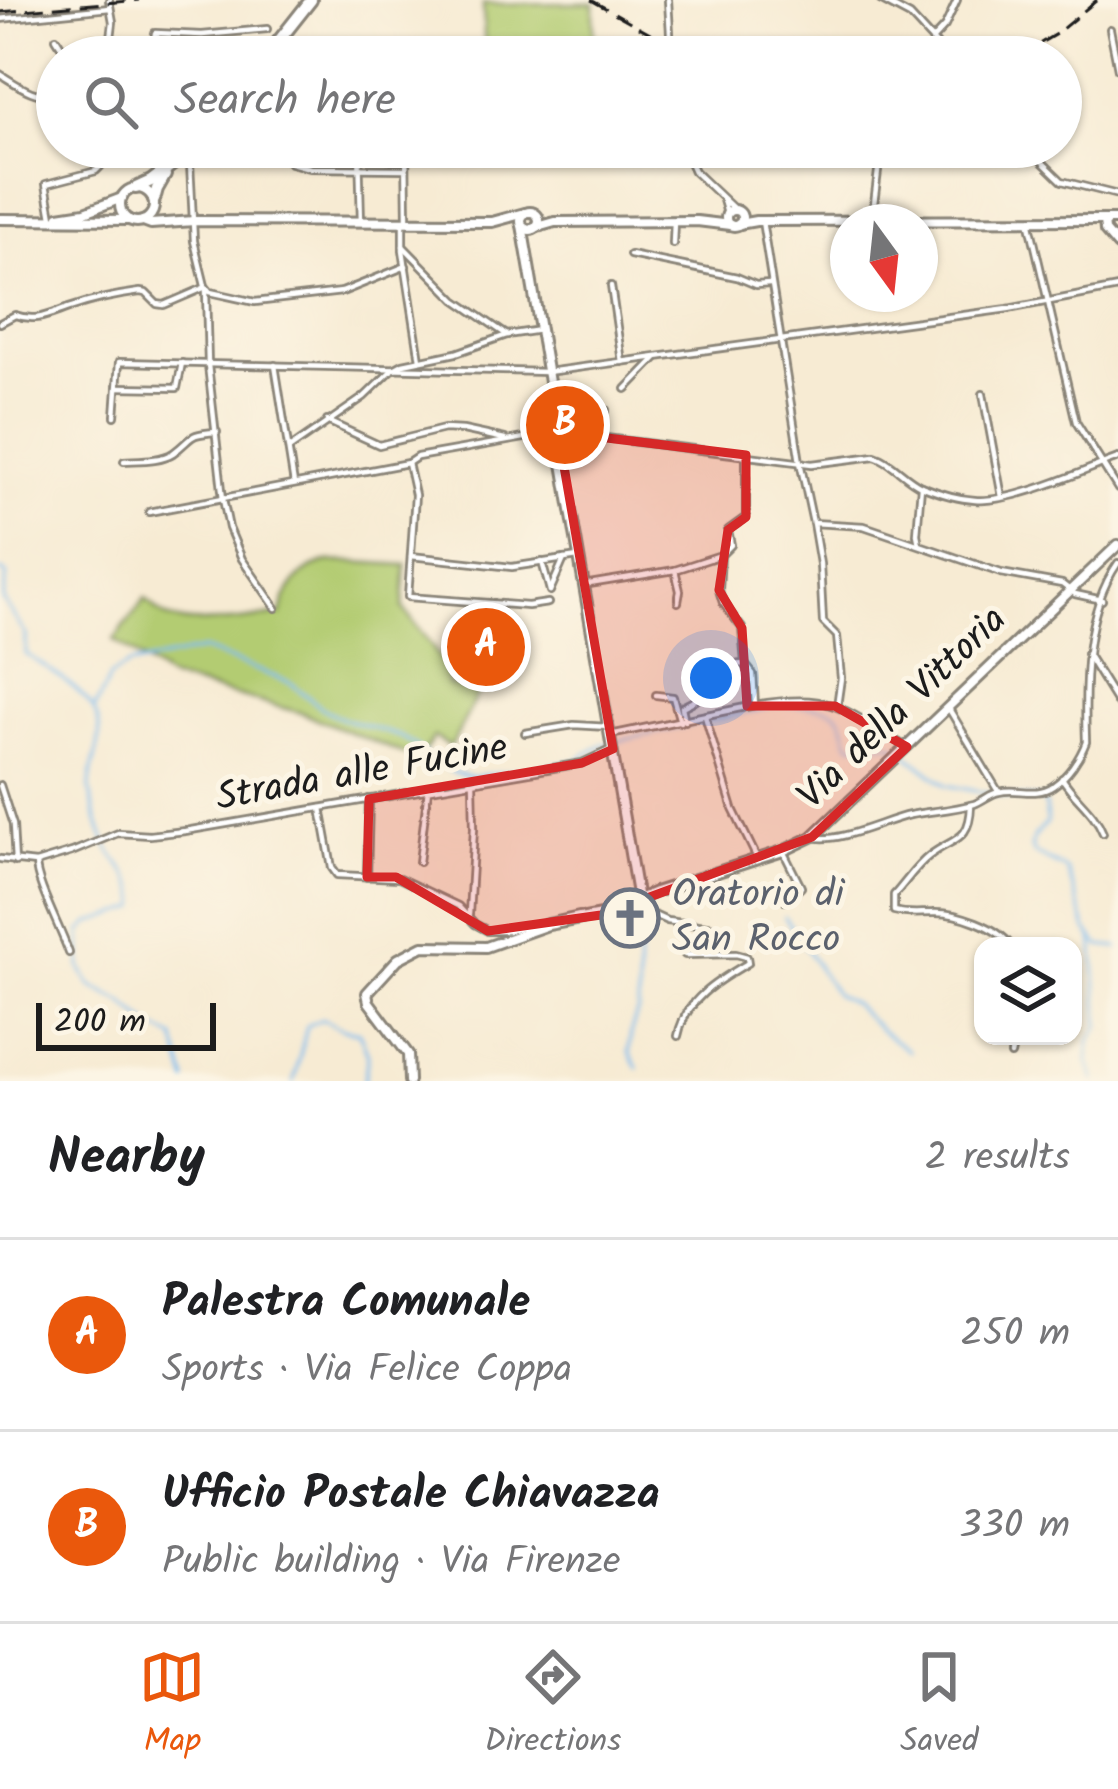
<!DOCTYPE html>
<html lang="en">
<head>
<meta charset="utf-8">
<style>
  :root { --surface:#fff; --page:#f2f2f2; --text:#202124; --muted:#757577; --line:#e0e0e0; --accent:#ea580c }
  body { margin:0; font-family:Kalam,sans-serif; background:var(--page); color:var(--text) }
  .controls { position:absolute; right:36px; bottom:36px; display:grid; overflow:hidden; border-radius:24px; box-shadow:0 3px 9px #0004 }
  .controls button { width:108px; height:108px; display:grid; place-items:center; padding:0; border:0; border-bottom:3px solid var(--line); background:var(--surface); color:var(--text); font:60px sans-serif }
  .compass { position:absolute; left:830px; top:204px; width:108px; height:108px; border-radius:50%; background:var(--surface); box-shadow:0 3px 9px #0004; rotate:165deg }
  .scale { position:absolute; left:36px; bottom:30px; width:180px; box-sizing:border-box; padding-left:12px; border:6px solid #1c1c1c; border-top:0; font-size:33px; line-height:42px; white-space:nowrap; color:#1c1c1c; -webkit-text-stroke:9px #fcf5e5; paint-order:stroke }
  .you { position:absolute; left:711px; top:678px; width:42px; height:42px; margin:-30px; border:9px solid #fff; border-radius:50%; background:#1a73e8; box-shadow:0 0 0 18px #1a73e833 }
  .badge { display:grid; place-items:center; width:78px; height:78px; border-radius:50%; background:var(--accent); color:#fff; font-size:39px; font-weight:700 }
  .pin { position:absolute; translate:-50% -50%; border:6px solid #fff; box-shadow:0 3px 12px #0006 }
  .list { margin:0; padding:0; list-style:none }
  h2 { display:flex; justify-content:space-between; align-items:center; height:156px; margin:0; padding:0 48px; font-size:51px }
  h2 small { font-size:39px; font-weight:400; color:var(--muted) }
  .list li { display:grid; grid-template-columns:78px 1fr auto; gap:36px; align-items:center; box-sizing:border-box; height:192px; padding:0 48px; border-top:3px solid var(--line) }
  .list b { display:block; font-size:45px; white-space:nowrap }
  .list p { margin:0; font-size:39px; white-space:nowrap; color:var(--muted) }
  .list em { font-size:39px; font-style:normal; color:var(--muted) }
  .icon { flex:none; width:66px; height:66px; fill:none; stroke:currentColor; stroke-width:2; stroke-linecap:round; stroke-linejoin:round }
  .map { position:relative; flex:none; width:1118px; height:1081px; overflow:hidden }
  .search { position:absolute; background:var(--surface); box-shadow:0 3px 9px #0004; left:36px; right:36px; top:36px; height:132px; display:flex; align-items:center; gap:30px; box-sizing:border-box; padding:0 42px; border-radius:66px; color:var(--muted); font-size:45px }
  .sheet { height:540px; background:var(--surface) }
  nav { display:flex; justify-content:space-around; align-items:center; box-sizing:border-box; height:168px; border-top:3px solid var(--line); background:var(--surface); font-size:33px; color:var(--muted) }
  nav a { display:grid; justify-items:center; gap:6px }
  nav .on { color:var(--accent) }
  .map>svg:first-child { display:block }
  .green { fill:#b3cc72; stroke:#687447; stroke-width:3 }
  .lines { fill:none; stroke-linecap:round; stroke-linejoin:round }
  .stream { stroke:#7abcef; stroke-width:3 }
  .street-casing { stroke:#8a8478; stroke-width:10 }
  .secondary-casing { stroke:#8a8478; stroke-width:14 }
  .highway-casing { stroke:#8a8478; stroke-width:16 }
  .street { stroke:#fff; stroke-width:4.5 }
  .secondary { stroke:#fff; stroke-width:8 }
  .highway { stroke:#fff; stroke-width:10 }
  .rail { stroke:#1c1c1c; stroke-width:3; stroke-dasharray:18 9; stroke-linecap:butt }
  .street-bridge-casing { stroke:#8a8478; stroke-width:10; stroke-linecap:butt }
  .highway-bridge-casing { stroke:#8a8478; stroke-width:16; stroke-linecap:butt }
  .street-bridge { stroke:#fff; stroke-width:4.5 }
  .highway-bridge { stroke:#fff; stroke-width:10 }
  .marked { fill:#d62828; fill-opacity:0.2; stroke:#d62828; stroke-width:9; stroke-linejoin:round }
  .labels { text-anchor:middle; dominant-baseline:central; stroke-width:10; stroke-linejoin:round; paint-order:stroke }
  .street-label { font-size:39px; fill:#1c1c1c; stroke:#fcf5e5 }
  .worship-label { font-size:39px; fill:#5b616d; stroke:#fcf5e5; text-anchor:start }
</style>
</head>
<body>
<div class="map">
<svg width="1118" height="1081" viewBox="0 0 1118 1081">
  <rect width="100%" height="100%" fill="#fcf5e5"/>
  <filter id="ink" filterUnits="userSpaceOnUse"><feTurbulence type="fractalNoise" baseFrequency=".00833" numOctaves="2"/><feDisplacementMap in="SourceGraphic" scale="24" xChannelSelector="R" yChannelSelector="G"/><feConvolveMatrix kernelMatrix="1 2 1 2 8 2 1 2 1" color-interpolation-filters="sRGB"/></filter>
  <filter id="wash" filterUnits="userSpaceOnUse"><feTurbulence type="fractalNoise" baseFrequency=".004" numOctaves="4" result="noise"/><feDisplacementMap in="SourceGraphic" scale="48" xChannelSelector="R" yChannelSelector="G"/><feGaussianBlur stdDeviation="2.7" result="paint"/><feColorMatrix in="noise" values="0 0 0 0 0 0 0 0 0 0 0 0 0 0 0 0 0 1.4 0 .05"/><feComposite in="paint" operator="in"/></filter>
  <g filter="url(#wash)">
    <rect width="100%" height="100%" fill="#f7ebd3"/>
    <g class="green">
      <path d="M594,3V57H485L483,4Z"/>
      <path d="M487,147H595V159L487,163Z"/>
      <path d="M353,562L406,565L403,608L444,663L448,684L478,693L451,747L434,737L417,762L407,755L302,713L168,678L114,640L145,599C152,605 161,615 169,618C196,628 253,619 281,614C284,592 301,570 323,563C332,561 344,562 353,562Z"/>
    </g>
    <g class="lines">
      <g class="stream">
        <path d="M0,571L7,574L3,600L26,635V654C47,669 87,691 96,715C107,741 88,766 90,789C92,806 99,827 106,843C116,865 142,883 137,908L90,923L81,932V968L91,986L122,1002L151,1026L175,1038L187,1081"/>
        <path d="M94,710L111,675L129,665L204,650L291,683L320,707L338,717L401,737L416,746L429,758L455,773L473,777L575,761L602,745L776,706C789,705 829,704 838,714C845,721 846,735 850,744H893L946,785L1006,797L1040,799L1045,805L1047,823L1034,837L1031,847L1035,854L1067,870L1087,930L1100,946L1118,948"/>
        <path d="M785,917L836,995L853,1003L880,1030L909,1051"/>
        <path d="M1093,938L1100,1025L1090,1041L1088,1060L1095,1081"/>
        <path d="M638,1068L629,1052L631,1031L638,1010L639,926"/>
        <path d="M294,1081L307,1026L322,1019L343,1029L359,1032L368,1055L364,1081"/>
      </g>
    </g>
  </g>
  <g filter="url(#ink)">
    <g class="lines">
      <g class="street-casing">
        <g id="street">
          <path d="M109,0L113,22L110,46L115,57"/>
          <path d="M668,0L670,33"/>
          <path d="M880,0L910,16L948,57"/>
          <path d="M0,19L110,8"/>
          <path d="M1110,29L1118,69"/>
          <path d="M56,38L68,57"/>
          <path d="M932,40L945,26L957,0"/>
          <path d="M152,57L155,33L202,35L267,29"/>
          <path d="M52,68L57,62"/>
          <path d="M0,74C18,85 35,99 57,95"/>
          <path d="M185,147L190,164L194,241L206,290L208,365L223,499L229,528L242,559L276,608"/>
          <path d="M276,147L291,163L310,168L406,169"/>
          <path d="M359,147L361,223"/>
          <path d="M406,147L407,219"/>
          <path d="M683,147L694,171L735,210"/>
          <path d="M1027,147L1062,181L1118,195"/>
          <path d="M723,200L727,214"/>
          <path d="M52,217L46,184L96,171L100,167L104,147"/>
          <path d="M872,220L881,147"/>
          <path d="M1029,220L1076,422L1118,489"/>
          <path d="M762,221L800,462L813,523"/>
          <path d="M403,223V250L420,360"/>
          <path d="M673,244L674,221"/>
          <path d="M403,246L456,300L507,335"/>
          <path d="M630,255L737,277L756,285L770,284"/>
          <path d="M611,286L622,362"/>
          <path d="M0,323L15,315C37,323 50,314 72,307C93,300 118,295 140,292L146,293L157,304L164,305L206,287L210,292L255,302L342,292L406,266"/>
          <path d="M275,365L294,484"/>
          <path d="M117,387L177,388L182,363"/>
          <path d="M626,389L656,358"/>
          <path d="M983,394L1002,497"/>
          <path d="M115,416L119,362L547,372L1008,309L1118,288"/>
          <path d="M327,421L379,445L444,429L463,430L505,439"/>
          <path d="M599,438L602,415L606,410"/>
          <path d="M289,449L364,397L392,370L403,364L456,353L507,335L540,330"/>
          <path d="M746,455V517L728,530L731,545L721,555L719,590L723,603L742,628L745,664L753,674L755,705"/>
          <path d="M124,461C138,460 161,461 173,453C195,437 186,434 217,432"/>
          <path d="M408,463L415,495L408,597L528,606L548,603"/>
          <path d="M149,512L408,463L417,457L558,432L812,464L875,456C892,461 904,478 921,486C936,492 959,499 975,500C1013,503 1082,471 1118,458"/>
          <path d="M919,544L917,534L921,486"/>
          <path d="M411,556L512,567L578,557"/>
          <path d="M542,562L550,591"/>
          <path d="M675,570L680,591L678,602"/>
          <path d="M583,585L675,570L721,555"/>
          <path d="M550,591L564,559"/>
          <path d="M1087,654L1118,704"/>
          <path d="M656,695L673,697L680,722"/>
          <path d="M837,706L841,678L837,636L823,622L820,564L813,523L864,526L1001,573L1062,584L1075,594L1102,600"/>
          <path d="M949,709L998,791"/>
          <path d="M705,716L733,809L756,856"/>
          <path d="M685,721L682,707L709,693L728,665L745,664"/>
          <path d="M525,733L574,725L609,727"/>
          <path d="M610,735L755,705C778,701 809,697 831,705C857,713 882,734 907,747"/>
          <path d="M1062,778C1075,799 1094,810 1103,833"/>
          <path d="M0,785L13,825L15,862"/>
          <path d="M971,805C970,843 953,837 929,856C916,866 905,883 894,895V911C909,915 918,913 933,913C957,912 998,927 1011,946"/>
          <path d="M321,808L332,868L337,875L399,878L458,906L475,924L488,931H508L580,915"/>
          <path d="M812,837C839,844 882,821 910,815C931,811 953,810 974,804C983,801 991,793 999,792C1017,787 1035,798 1053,786C1068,776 1080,758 1086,742C1084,684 1084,612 1118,563"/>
          <path d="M783,851L801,887L786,901"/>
          <path d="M0,859L36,863L72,852L118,833L150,835L185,831L582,763L612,749"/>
          <path d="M419,862L428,789"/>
          <path d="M36,863C36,883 61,929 69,953"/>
          <path d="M367,877L369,799"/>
          <path d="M630,904L667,921L714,927V932L685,948V955L736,954L747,957L748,963C719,980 685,999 678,1036"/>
          <path d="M637,908L640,921"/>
          <path d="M469,914L474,828L473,782"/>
          <path d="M1011,1055L1015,1036"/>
        </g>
      </g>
      <g class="secondary-casing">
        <g id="secondary">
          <circle cx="137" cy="205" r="17"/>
          <circle cx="734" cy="218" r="8"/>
          <circle cx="530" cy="221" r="9"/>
          <path d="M59,216L85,212L122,198"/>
          <path d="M0,219L129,220"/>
          <path d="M1104,220L1105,231L1118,246"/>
          <path d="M143,221L151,224L194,221L492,222L525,213"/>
          <path d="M739,224L756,221L1118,220"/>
          <path d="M522,225L638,900"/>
          <path d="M534,228L555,222L697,221L730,225"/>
          <path d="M409,1081L408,1054L369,1002L367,993L398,959L423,946L486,947L548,925L601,915L655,892L783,851L812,837L1118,545"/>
        </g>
      </g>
      <g class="highway-casing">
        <g id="highway">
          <path d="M266,57L311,0"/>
          <path d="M136,188L151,181L185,155"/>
          <path d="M154,200L157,189L165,175"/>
        </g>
      </g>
      <use href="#street" class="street"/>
      <use href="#secondary" class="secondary"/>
      <use href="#highway" class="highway"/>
      <g class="rail">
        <path d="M591,0L693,57"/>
        <path d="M0,12L139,0"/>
        <path d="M1017,57L1056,34L1097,0"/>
      </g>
      <g class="street-bridge-casing">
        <path id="street-bridge" d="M670,33V56"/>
      </g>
      <g class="highway-bridge-casing">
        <path id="highway-bridge" d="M185,155L191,150"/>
      </g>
      <use href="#street-bridge" class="street-bridge"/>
      <use href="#highway-bridge" class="highway-bridge"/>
    </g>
  </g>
  <path class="marked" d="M558,432L746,455V517L728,530L719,590L742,628L747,706H835L907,747L812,837L601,915L488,931L396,877H367L369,799L582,763L613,749Z"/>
  <defs>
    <g id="church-ring" transform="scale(3)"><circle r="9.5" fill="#fcf5e5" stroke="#6b7280" stroke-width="1.5"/><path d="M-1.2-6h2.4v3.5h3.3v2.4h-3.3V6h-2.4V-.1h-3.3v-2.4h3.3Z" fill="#6b7280"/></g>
  </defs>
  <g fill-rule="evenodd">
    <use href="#church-ring" x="630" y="918"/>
  </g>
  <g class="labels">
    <g class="street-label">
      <text transform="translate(903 709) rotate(-44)">Via della Vittoria</text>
      <text transform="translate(362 774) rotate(-10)">Strada alle Fucine</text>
    </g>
    <g class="worship-label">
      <text x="672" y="896">Oratorio di<tspan x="672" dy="45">San Rocco</tspan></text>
    </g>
  </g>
</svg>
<div class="controls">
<button><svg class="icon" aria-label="layers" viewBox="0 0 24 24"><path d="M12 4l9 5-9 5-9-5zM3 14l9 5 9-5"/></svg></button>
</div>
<svg class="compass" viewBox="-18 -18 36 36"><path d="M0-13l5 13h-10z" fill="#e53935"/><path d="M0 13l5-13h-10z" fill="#757577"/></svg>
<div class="scale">200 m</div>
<div class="you"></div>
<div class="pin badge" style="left:486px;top:647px">A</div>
<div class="pin badge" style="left:565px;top:425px">B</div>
<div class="search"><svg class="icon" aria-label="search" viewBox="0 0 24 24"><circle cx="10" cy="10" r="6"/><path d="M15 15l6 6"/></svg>Search here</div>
</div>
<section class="sheet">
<h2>Nearby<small>2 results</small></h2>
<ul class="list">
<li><span class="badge">A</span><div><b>Palestra Comunale</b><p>Sports · Via Felice Coppa</p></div><em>250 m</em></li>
<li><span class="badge">B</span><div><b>Ufficio Postale Chiavazza</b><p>Public building · Via Firenze</p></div><em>330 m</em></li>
</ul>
</section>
<nav>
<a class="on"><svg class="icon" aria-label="map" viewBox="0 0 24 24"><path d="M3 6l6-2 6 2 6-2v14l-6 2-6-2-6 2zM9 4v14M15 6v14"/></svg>Map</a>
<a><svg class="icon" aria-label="directions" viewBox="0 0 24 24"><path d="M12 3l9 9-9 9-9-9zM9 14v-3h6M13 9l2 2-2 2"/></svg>Directions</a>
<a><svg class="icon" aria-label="saved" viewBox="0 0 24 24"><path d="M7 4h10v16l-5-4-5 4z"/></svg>Saved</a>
</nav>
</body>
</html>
